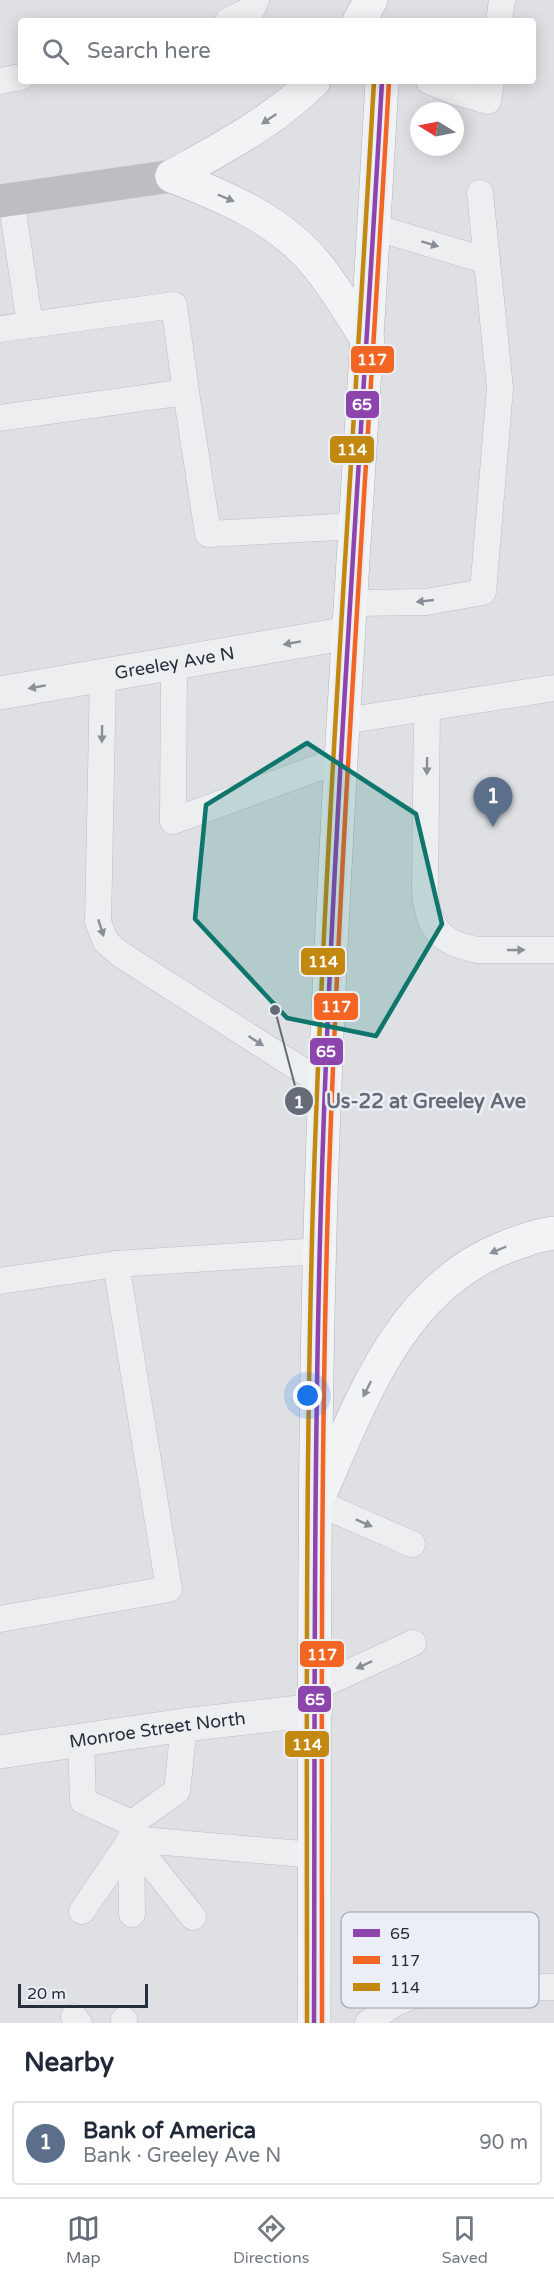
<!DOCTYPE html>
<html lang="en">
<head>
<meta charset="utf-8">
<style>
  :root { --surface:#fff; --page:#f2f2f3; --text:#1f2937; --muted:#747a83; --line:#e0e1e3; --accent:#666c77 }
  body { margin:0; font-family:"Varela Round",sans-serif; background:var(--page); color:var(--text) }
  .compass { position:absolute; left:410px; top:102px; width:54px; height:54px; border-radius:50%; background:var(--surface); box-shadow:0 3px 15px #0003; rotate:280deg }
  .scale { position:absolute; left:18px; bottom:15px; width:130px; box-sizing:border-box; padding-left:6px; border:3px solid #262d3c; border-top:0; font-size:16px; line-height:21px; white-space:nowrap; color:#262d3c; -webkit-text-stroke:4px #ebeef4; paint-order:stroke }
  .you { position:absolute; left:308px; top:1396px; width:21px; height:21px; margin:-15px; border:4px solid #fff; border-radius:50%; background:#1a73e8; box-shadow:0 0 0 9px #1a73e833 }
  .badge { display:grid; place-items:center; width:39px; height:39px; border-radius:50%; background:var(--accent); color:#fff; font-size:20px; font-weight:700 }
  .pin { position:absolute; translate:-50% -50px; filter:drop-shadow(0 2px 3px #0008) }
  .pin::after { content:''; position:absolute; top:32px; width:21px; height:18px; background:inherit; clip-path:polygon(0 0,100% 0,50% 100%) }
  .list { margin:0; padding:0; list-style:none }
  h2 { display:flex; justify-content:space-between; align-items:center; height:78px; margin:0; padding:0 24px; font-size:26px }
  h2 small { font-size:20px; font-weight:400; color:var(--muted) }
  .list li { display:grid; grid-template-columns:39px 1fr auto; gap:18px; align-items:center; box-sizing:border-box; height:84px; margin:0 12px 12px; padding:0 12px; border:2px solid var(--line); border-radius:6px }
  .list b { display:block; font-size:22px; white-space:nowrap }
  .list p { margin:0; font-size:20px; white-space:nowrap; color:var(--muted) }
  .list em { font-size:20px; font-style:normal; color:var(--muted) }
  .icon { flex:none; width:33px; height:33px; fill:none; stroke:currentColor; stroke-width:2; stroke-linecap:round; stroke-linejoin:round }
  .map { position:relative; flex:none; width:554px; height:2023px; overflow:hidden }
  .search { position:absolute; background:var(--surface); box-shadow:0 3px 15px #0003; left:18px; right:18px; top:18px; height:66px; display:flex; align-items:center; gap:15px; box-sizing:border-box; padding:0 21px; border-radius:6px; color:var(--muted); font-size:22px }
  .sheet { height:174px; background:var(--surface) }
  nav { display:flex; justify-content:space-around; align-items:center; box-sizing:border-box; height:84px; border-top:2px solid var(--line); background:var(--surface); font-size:16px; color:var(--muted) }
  nav a { display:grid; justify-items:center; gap:3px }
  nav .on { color:var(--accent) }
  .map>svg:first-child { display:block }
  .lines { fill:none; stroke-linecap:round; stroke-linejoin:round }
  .lane-casing { stroke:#bdbec2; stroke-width:27 }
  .street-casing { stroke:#bdbec2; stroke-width:34 }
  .highway-casing { stroke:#b1b3b8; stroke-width:34 }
  .lane { stroke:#edeef0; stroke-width:26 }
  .street { stroke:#edeef0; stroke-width:33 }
  .secondary { stroke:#bcbec3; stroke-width:33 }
  .highway { stroke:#f2f3f4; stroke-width:33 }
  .bus-1-casing { stroke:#ebeef4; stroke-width:9 }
  .bus-2-casing { stroke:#ebeef4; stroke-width:9 }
  .bus-3-casing { stroke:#ebeef4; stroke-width:9 }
  .bus-1 { stroke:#8e44ad; stroke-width:4.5 }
  .bus-2 { stroke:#f26522; stroke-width:4.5 }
  .bus-3 { stroke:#c3880f; stroke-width:4.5 }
  .oneway { fill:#8c9098 }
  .oneway2 { fill:#8a8e96 }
  .marked { fill:#0f766e; fill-opacity:0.2; stroke:#0f766e; stroke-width:4.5; stroke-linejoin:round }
  .labels { text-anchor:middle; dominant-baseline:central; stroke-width:5; stroke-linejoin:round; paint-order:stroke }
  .street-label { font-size:18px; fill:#262d3c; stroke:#ebeef4 }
  .key { fill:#ebeef4; stroke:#b0b4bd; stroke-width:1.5 }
  .key-label { font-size:16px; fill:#262d3c }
  .leader { fill:none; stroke:#666c77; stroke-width:2 }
  .callout-dot { fill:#666c77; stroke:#ebeef4; stroke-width:2 }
  .mark-label { font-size:18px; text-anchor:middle; font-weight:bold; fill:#fff }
  .callout-label { font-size:20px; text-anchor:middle; font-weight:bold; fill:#666c77; stroke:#ebeef4; stroke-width:5; stroke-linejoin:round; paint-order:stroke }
  .line-badge { stroke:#ebeef4; stroke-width:2 }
  .badge-label { font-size:16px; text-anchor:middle; font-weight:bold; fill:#fff }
</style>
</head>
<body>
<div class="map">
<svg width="554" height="2023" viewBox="0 0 554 2023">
  <rect width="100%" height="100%" fill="#dee0e4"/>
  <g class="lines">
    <g class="lane-casing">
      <g id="lane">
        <path d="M228,21L252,9L256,0"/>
        <path d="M499,21L502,0"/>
        <path d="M0,81L21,77"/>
        <path d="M429,81L456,92L488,101L491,81"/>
        <path d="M11,199L30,325"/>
        <path d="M374,227L487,261"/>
        <path d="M0,329L174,305L186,392L0,418"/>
        <path d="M186,392L208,534L356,526"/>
        <path d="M352,603L426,602L483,592L500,388L480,193"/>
        <path d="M174,664L173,821L342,759"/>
        <path d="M103,675L98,922L106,942L120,954L325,1085"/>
        <path d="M427,708L425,889C427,927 439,943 478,950H554"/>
        <path d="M344,721L554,688"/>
        <path d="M0,1281L116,1264L320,1251"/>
        <path d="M316,1502L412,1544"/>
        <path d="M0,1619L169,1589L116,1264"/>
        <path d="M315,1688L413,1643"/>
        <path d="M81,1740L83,1801L132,1823L131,1839L193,1917"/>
        <path d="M132,1823L177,1791L184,1725"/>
        <path d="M131,1839L314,1855"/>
        <path d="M82,1911L131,1839L132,1914"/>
        <path d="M74,2017L79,2023"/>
        <path d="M124,2020V2023"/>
        <path d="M368,2023L390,2006L424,1990L460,1986L554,1987"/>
      </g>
    </g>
    <g class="street-casing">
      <g id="street">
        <path id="s1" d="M0,693L349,633"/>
        <path id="s2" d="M0,1752L184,1725L316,1710"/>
      </g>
    </g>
    <g class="highway-casing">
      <g id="highway">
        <path d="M359,21L371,0"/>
        <path d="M172,176C225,197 279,219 316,264C336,288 351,315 368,341"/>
        <path d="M172,176C222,148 273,122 314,81"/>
        <path d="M322,1490C362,1398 401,1290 501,1249C518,1242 536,1235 554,1233"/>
        <path d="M314,2023C315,1711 312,1398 325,1085C338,750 364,416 382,81"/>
      </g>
    </g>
    <use href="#lane" class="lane"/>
    <use href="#street" class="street"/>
    <path class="secondary" d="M0,201L172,176"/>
    <use href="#highway" class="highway"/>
    <g class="bus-1-casing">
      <path id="bus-1" d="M314,2023C315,1750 313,1476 321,1203C332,828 361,455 382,81"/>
    </g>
    <g class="bus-2-casing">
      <path id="bus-2" d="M322,2023C322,1750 320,1476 328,1203C340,829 368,455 389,81"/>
    </g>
    <g class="bus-3-casing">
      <path id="bus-3" d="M307,2023C307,1750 305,1476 313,1203C325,828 353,455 374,81"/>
    </g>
    <use href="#bus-1" class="bus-1"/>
    <use href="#bus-2" class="bus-2"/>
    <use href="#bus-3" class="bus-3"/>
  </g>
  <defs><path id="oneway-solid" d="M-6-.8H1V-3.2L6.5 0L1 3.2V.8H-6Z" transform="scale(1.5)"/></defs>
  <g class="oneway">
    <use href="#oneway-solid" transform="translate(269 119) rotate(146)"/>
    <use href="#oneway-solid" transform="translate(226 198) rotate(23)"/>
    <use href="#oneway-solid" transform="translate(498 1250) rotate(157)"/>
    <use href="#oneway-solid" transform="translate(367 1389) rotate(117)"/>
  </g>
  <g class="oneway2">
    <use href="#oneway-solid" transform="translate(430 244) rotate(17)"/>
    <use href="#oneway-solid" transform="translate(425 601) rotate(174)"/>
    <use href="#oneway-solid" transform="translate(292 643) rotate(170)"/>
    <use href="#oneway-solid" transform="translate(37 687) rotate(170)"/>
    <use href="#oneway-solid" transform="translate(102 734) rotate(91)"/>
    <use href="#oneway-solid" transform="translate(427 766) rotate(91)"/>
    <use href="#oneway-solid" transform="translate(101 928) rotate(72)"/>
    <use href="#oneway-solid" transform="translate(516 950)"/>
    <use href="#oneway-solid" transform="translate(256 1041) rotate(33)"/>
    <use href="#oneway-solid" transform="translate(364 1523) rotate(24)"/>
    <use href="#oneway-solid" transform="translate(364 1665) rotate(155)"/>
  </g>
  <path class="marked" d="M307,743L416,814L442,924L376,1036L287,1018L195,919L206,805Z"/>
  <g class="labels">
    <g class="street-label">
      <text stroke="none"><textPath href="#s1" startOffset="177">Greeley Ave N</textPath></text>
      <text stroke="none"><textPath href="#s2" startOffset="159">Monroe Street North</textPath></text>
    </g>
  </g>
  <rect x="341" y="1912" width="198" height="96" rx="9" class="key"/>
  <rect x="353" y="1929" width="27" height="8" fill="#8e44ad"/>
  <rect x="353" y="1956" width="27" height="8" fill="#f26522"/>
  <rect x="353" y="1983" width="27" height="8" fill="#c3880f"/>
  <g class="key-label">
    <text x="390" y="1939">65</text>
    <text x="390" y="1966">117</text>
    <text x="390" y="1993">114</text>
  </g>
  <path class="leader" d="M275 1010L299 1101"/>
  <g class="callout-dot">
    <circle cx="275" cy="1010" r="6"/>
    <circle cx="299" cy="1101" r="15"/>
  </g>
  <g class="mark-label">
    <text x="299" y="1108">1</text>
  </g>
  <g class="callout-label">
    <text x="426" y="1108">Us-22 at Greeley Ave</text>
  </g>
  <g class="line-badge">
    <rect x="350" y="345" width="45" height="29" rx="6" fill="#f26522"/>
    <rect x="345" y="390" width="35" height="29" rx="6" fill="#8e44ad"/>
    <rect x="329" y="435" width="46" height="29" rx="6" fill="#c3880f"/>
    <rect x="300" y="947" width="46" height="29" rx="6" fill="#c3880f"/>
    <rect x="313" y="992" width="46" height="29" rx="6" fill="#f26522"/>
    <rect x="309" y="1037" width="35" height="29" rx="6" fill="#8e44ad"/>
    <rect x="299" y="1640" width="46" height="28" rx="6" fill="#f26522"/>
    <rect x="297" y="1685" width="35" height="28" rx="6" fill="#8e44ad"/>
    <rect x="284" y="1730" width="46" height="28" rx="6" fill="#c3880f"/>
  </g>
  <g class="badge-label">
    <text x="372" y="365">117</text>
    <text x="362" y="410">65</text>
    <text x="352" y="455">114</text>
    <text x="323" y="967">114</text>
    <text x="336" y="1012">117</text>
    <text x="326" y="1057">65</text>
    <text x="322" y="1660">117</text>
    <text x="315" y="1705">65</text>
    <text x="307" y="1750">114</text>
  </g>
</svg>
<svg class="compass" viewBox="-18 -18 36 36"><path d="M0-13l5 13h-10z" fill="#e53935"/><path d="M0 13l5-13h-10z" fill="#747a83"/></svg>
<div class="scale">20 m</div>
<div class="you"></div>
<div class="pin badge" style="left:493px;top:827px;background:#5c6f8a">1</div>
<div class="search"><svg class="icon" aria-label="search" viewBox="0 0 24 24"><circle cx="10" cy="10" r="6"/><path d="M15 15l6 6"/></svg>Search here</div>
</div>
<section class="sheet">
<h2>Nearby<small></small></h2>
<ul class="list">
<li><span class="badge" style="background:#5c6f8a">1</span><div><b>Bank of America</b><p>Bank · Greeley Ave N</p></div><em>90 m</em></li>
</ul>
</section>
<nav>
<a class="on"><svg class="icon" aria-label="map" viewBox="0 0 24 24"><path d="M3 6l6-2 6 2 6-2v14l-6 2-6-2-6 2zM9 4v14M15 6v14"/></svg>Map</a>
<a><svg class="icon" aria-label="directions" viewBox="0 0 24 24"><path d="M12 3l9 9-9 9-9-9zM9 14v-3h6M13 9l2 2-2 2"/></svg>Directions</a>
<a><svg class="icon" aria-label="saved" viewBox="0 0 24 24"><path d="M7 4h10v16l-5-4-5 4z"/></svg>Saved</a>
</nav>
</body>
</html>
